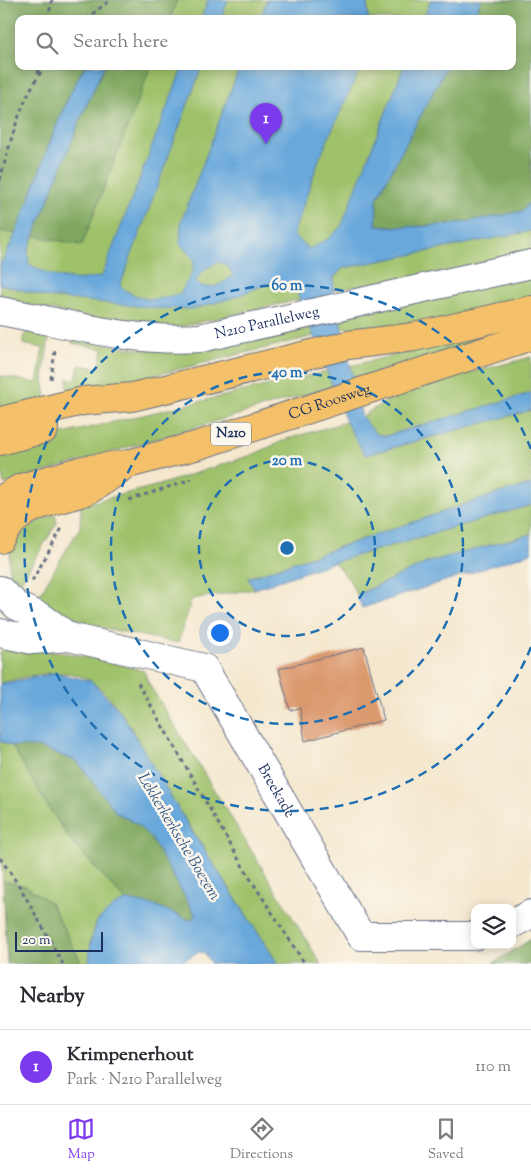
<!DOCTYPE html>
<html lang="en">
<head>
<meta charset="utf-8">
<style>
  :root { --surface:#fff; --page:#f7f7f7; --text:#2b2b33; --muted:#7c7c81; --line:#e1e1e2; --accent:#7c3aed }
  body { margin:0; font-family:"Sorts Mill Goudy",serif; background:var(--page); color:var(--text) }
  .controls { position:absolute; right:15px; bottom:15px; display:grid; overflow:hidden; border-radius:10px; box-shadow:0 2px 12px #0003 }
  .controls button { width:45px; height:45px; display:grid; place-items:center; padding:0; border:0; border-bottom:1px solid var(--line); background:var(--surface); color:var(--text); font:25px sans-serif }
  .scale { position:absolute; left:15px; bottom:12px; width:88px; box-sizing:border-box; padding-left:5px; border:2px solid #1b2f5e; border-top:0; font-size:14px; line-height:18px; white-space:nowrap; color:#1b2f5e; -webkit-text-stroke:4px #fbf7ec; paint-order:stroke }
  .you { position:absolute; left:219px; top:632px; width:18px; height:18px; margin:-12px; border:4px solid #fff; border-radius:50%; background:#1a73e8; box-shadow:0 0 0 8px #1a73e833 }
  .badge { display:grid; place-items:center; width:32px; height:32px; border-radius:50%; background:var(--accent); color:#fff; font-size:16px; font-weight:700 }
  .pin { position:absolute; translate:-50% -41px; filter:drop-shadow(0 1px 2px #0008) }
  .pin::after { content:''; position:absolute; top:26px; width:18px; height:15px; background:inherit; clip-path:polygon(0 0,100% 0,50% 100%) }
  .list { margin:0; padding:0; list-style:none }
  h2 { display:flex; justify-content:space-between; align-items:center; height:65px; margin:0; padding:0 20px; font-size:21px }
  h2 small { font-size:16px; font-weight:400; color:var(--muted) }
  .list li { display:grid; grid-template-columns:32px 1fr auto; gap:15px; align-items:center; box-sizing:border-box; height:75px; padding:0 20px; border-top:1px solid var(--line) }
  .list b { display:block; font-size:19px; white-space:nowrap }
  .list p { margin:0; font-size:16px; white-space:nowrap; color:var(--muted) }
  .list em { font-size:16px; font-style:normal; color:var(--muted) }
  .icon { flex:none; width:28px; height:28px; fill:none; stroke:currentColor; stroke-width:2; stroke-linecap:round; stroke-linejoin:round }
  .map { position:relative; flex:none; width:531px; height:964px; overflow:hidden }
  .search { position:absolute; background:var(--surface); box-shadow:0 2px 12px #0003; left:15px; right:15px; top:15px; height:55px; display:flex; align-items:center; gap:12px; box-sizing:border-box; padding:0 18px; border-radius:10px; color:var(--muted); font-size:19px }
  .sheet { height:140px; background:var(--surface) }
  nav { display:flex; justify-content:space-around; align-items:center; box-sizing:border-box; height:70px; border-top:1px solid var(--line); background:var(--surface); font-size:14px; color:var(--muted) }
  nav a { display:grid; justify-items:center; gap:2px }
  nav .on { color:var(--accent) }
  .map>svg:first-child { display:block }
  .green { fill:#9fc16a; stroke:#5d7864; fill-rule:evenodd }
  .forest { fill:#7fa75e; stroke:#4d6b5e }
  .water { fill:#69a8db; stroke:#426c9c; fill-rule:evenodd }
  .building { fill:#db996e }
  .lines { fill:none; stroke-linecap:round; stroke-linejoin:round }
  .minor-casing { stroke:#676f85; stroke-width:30 }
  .major-casing { stroke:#676f85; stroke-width:30 }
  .path { stroke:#676f85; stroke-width:3; stroke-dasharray:4 4; stroke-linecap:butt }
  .minor { stroke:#fff; stroke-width:28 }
  .major { stroke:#f4c16a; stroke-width:28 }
  .ring { fill:none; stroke:#1f6fb2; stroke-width:2.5; stroke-dasharray:9 6 }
  .labels { text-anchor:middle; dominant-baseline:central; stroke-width:5; stroke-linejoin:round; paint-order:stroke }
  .shield { fill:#fbf7ec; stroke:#5e6b89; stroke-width:1 }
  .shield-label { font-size:14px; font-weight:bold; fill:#1b2f5e }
  .street-label { font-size:15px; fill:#1b2f5e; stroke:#fbf7ec }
  .water-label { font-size:16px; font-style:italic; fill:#36598a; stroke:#fbf7ec }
  .centre { fill:#1f6fb2; stroke:#fbf7ec; stroke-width:2.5 }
  .ring-label { font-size:15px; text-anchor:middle; font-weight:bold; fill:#1f6fb2; stroke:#fbf7ec; stroke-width:5; stroke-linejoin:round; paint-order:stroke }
</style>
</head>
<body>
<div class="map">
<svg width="531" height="964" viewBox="0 0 531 964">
  <rect width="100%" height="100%" fill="#fbf7ec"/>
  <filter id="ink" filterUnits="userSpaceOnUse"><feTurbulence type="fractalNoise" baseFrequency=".02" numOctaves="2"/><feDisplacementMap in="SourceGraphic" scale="10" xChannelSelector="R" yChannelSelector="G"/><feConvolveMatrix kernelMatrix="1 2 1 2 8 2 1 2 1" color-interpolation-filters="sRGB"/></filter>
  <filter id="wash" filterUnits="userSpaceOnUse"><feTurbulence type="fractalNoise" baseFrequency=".0096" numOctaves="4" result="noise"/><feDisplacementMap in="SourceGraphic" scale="20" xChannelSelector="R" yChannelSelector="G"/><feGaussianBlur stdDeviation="1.12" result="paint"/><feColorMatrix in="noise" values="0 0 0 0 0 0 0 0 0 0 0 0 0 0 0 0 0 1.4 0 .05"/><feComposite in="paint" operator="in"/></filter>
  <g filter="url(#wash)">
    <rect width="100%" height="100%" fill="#f4e7cd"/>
    <g class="green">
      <path d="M0,0H531V221L274,281L295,284L302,299L174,328L130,327L0,299V284L47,297L171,304L0,278ZM19,19H512V66H19Z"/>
      <path d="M531,231V251L451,270L333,290L334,278L343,268Z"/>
      <path d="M531,276V297L420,326L347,328L69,396L67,386L68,379L76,380L79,365L99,368L103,349L72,343L73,337C110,345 145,353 184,350Z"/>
      <path d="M531,319V324L338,385L4,484L0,467V449L421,349Z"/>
      <path d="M31,330L43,331L49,336L43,379L47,402L0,409V376L37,383L43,348L23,344L24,335Z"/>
      <path d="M531,357V393L386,436L376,434L362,417C404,383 480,372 531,357Z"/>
      <path d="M531,410V485L499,493L248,578L255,589L192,599L178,643L104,628L34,604L80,527L81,505L159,485L252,455L287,439L346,422L365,455Z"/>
      <path d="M531,505V534L429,562L357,595L350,581L334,562Z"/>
      <path d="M55,514L57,523L15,591C0,548 14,528 55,514Z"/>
      <path d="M6,646C53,650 98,658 144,671L149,684L321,964H278C240,904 201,845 163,785C142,751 125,706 92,682C67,664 27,677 0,683V652Z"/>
      <path d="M0,741L12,746L49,808L72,842L126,901L114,906L91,941L89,964H82L50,902L25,886L3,881L0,847Z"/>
    </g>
    <g class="forest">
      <path d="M0,0H177L170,19H19V66H85C54,119 39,177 16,234L0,231Z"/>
      <path d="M481,0H531V200L523,211C474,221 426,231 376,225L377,198L447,66H512V19H473Z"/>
      <path d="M104,66H151L82,245L34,236L80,120Z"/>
      <path d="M18,745L38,747L77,761L116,812L137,824L151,838L195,914L194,920L187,919L157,906L126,901L72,842L49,808L12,746Z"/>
      <path d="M3,881L25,886L50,902L82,964H7Z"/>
      <path d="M531,939V964H492Z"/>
    </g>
    <g class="water">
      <path d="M208,0H228L221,19H201Z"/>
      <path d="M267,0H367L368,19H260Z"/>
      <path d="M431,0H481L473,19H423Z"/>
      <path d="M85,66H104L80,120L28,251L29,264C54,279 75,283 102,276L183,66H202L120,286C141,303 155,301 180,294L193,271L194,259L180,244L181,222L240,66H361L319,159L293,235L309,249L328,239L341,227L404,66H447L377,198L376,225C426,231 474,221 523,211L531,200V231L343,268L334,277L333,290L362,417L376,434L386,436L531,393V410L365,455L346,422L294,284L274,281L235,297L194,309L157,308L47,297L0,284V263L2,262C35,198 49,128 85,66ZM218,262L227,265L233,275C222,285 212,290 198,285L196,281C201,271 208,267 218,262Z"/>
      <path d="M531,485V505L334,562L255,589L248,578L499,493Z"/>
      <path d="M531,534V553L362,608L357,595L429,562Z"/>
      <path d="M56,673L91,681L120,711L191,830L278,964H211L205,953L198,952L178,964H89L91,941L97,921L114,906L129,900L157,906L187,919L193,920L195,914L151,838L137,824L116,812L77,761L38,747L12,746L0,741V684Z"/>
    </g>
    <g id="blocks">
      <path class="building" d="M364,647L384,720L305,741L300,708L290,710L279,669Z"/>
    </g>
  </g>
  <g filter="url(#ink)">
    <use href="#blocks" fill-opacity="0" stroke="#676f85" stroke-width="1"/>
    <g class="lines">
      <g class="minor-casing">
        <g id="minor">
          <path id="s1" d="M0,311C67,323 131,343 200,338L531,264"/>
          <path d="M0,590L17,606L43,618L69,637"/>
          <path id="s2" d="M0,633L33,640L69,637L204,668L361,936H475"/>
          <path d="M512,924L531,914"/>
        </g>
      </g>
      <g class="major-casing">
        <g id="major">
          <path d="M0,421L83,401L132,397L348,345L414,337L531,310"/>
          <path d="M0,441L44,429"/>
          <path id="s3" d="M0,500L21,488L83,470L128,464L199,445L531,336"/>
          <path d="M0,539C19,503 51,503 86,491C98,486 111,475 122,467"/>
        </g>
      </g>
      <g class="path">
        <path d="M48,19L52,0"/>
        <path d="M86,19L110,0"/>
        <path d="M38,74L39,66"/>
        <path d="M0,180C11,139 20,101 45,66"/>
        <path d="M51,379L55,351"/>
        <path d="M129,500L192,479"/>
        <path d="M32,581L62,528"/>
        <path d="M138,683L246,872L305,964"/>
        <path d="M0,858L20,887L63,964"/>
      </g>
      <use href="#minor" class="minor"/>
      <use href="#major" class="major"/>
    </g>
  </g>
  <g class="ring">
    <circle cx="287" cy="548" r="88"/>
    <circle cx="287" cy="548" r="176"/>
    <path d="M531 647A263 263 0 1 1 531 449"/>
  </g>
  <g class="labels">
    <rect class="shield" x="211" y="422.5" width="40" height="23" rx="4"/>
    <g class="shield-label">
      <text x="231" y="434">N210</text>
    </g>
    <g class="street-label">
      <text stroke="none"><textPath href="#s1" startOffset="271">N210 Parallelweg</textPath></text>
      <text stroke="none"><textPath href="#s3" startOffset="345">CG Roosweg</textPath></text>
      <text stroke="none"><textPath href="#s2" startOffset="351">Breekade</textPath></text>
    </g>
    <g class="water-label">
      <text transform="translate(178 837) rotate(59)">Lekkerkerksche Boezem</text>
    </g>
  </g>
  <circle cx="287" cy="548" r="8" class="centre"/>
  <g class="ring-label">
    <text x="287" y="290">60 m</text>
    <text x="287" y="377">40 m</text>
    <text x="287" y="465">20 m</text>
  </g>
</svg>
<div class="controls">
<button><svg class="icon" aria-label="layers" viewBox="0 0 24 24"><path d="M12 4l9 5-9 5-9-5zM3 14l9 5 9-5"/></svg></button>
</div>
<div class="scale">20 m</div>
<div class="you"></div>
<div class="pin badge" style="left:266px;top:144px">1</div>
<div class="search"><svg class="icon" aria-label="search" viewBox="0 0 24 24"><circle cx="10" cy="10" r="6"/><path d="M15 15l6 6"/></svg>Search here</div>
</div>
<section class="sheet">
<h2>Nearby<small></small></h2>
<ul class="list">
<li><span class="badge">1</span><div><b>Krimpenerhout</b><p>Park · N210 Parallelweg</p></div><em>110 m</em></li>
</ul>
</section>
<nav>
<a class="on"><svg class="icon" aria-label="map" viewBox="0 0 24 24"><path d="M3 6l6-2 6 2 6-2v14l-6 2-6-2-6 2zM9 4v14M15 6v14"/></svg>Map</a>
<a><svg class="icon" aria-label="directions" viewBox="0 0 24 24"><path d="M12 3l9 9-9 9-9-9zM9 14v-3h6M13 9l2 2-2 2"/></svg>Directions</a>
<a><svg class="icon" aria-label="saved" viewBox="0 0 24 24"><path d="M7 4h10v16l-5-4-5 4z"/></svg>Saved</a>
</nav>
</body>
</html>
